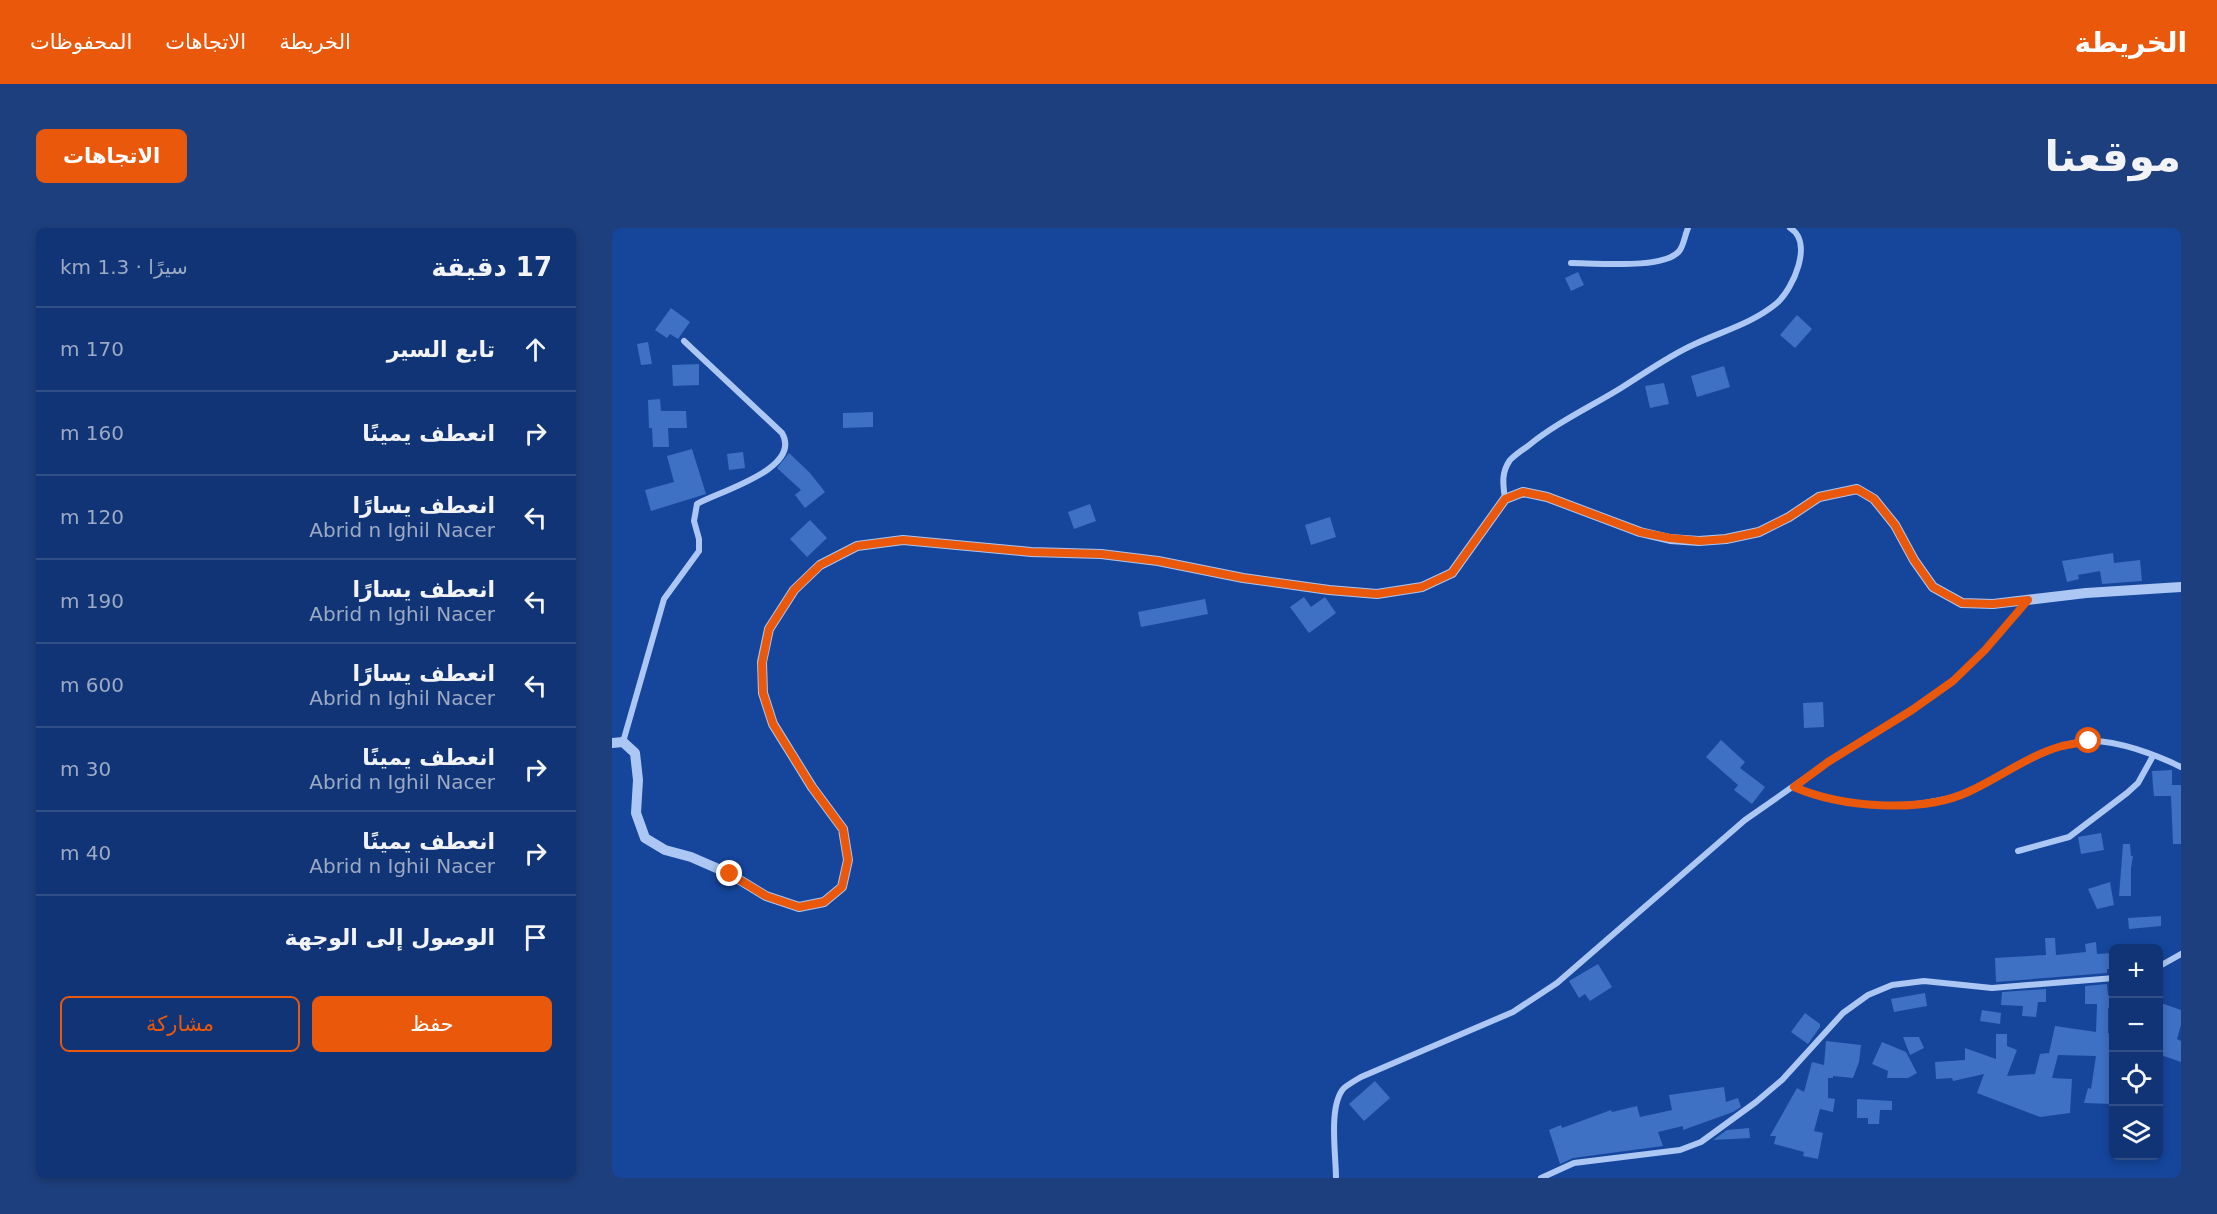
<!DOCTYPE html>
<html lang="ar">
<head>
<meta charset="utf-8">
<style>
  :root { --surface:#103475; --page:#1e3f7d; --text:#f1f3f6; --muted:#9caac5; --line:#304f87; --accent:#ea580c }
  body { margin:0; font-family:"DejaVu Sans","Noto Naskh Arabic",sans-serif; background:var(--page); color:var(--text); direction:rtl }
  .controls { position:absolute; right:18px; bottom:18px; display:grid; overflow:hidden; border-radius:9px; box-shadow:0 3px 9px #0003 }
  .controls button { width:54px; height:54px; display:grid; place-items:center; padding:0; border:0; border-bottom:2px solid var(--line); background:var(--surface); color:var(--text); font:30px sans-serif }
  .stop { position:absolute; width:18px; height:18px; margin:-14px; border:4px solid #ea580c; border-radius:50%; background:#fff }
  .stop.end { background:#ea580c; border-color:#fff; box-shadow:0 2px 6px #0008 }
  .list { margin:0; padding:0; list-style:none }
  h2 { display:flex; justify-content:space-between; align-items:center; height:78px; margin:0; padding:0 24px; font-size:26px }
  h2 small { font-size:20px; font-weight:400; color:var(--muted) }
  .list li { display:grid; grid-template-columns:39px 1fr auto; gap:18px; align-items:center; box-sizing:border-box; height:84px; padding:0 24px; border-top:2px solid var(--line) }
  .list b { display:block; font-size:22px; white-space:nowrap }
  .list p { margin:0; font-size:20px; white-space:nowrap; color:var(--muted) }
  .list em { font-size:20px; font-style:normal; color:var(--muted) }
  .actions { display:flex; gap:12px; padding:18px 24px }
  .actions a { flex:1; padding:14px 0; border:2px solid var(--accent); border-radius:9px; text-align:center; font-size:21px; color:var(--accent) }
  .actions .main { background:var(--accent); color:#fff }
  .icon { flex:none; width:33px; height:33px; fill:none; stroke:currentColor; stroke-width:2; stroke-linecap:round; stroke-linejoin:round }
  .map { position:relative; flex:none; width:1569px; height:950px; overflow:hidden; direction:ltr; border-radius:9px }
  header { display:flex; align-items:center; gap:36px; box-sizing:border-box; height:84px; padding:0 30px; background:var(--accent); color:#fff }
  header strong { font-size:28px }
  nav { display:flex; gap:33px; margin-inline-start:auto; font-size:21px }
  .intro { display:flex; align-items:center; justify-content:space-between; box-sizing:border-box; height:144px; padding:0 36px }
  h1 { margin:0; font-size:42px }
  .button { padding:15px 27px; border-radius:9px; background:var(--accent); color:#fff; font-size:21px; font-weight:700 }
  main { display:flex; gap:36px; padding:0 36px }
  aside { flex:1; background:var(--surface); border-radius:9px; box-shadow:0 3px 9px #0003 }
  .map>svg:first-child { display:block }
  .building { fill:#3e70c3 }
  .lines { fill:none; stroke-linecap:round; stroke-linejoin:round }
  .minor { stroke:#acc7f3; stroke-width:6 }
  .tertiary { stroke:#acc7f3; stroke-width:10 }
  .route { stroke:#ea580c; stroke-width:8 }
</style>
</head>
<body>
<header>
<strong>الخريطة</strong>
<nav><a>الخريطة</a><a>الاتجاهات</a><a>المحفوظات</a></nav>
</header>
<div class="intro"><h1>موقعنا</h1><a class="button">الاتجاهات</a></div>
<main>
<div class="map">
<svg width="1569" height="950" viewBox="0 0 1569 950">
  <rect width="100%" height="100%" fill="#15469c"/>
  <g class="building">
    <path d="M966,44L972,57L959,63L953,50Z"/>
    <path d="M59,80L78,94L66,111L58,106L55,110L43,102Z"/>
    <path d="M1185,87L1200,101L1183,120L1168,107Z"/>
    <path d="M36,114L40,136L29,137L25,116Z"/>
    <path d="M87,136V157L61,158L60,137Z"/>
    <path d="M1112,138L1118,159L1085,169L1079,148Z"/>
    <path d="M1052,155L1057,176L1038,180L1033,158Z"/>
    <path d="M48,171L49,183H74L75,200H56L57,219H41L40,200H37L36,172Z"/>
    <path d="M261,184V199L231,200V185Z"/>
    <path d="M80,221L94,266L39,283L33,262L62,254L55,228Z"/>
    <path d="M131,224L133,240L117,242L115,226Z"/>
    <path d="M177,225L198,245L213,264L193,280L183,267L189,262L165,240Z"/>
    <path d="M478,276L484,293L462,301L456,284Z"/>
    <path d="M718,289L724,309L699,317L693,297Z"/>
    <path d="M198,292L215,310L195,329L178,311Z"/>
    <path d="M1501,325L1502,335L1528,332L1530,353L1490,356L1488,343L1466,347L1467,351L1455,354L1450,333Z"/>
    <path d="M692,369L699,379L713,369L724,385L697,405L678,379Z"/>
    <path d="M593,371L596,386L529,399L526,384Z"/>
    <path d="M1211,474L1212,499L1192,500L1191,475Z"/>
    <path d="M1109,512L1133,534L1128,540L1153,559L1140,576L1122,562L1126,557L1094,529Z"/>
    <path d="M1560,542V557H1569V616H1561L1559,568H1542L1541,558L1540,543Z"/>
    <path d="M1489,605L1492,622L1469,626L1466,609Z"/>
    <path d="M1511,616H1518L1519,628H1521L1519,640V668H1507Z"/>
    <path d="M1498,654L1502,677L1485,681L1476,661Z"/>
    <path d="M1549,688V698L1517,701L1516,690Z"/>
    <path d="M1433,710H1443L1444,727L1474,724L1473,716L1484,714L1485,726L1502,725V741H1495V745L1384,754L1383,730L1434,727Z"/>
    <path d="M986,736L1000,759L978,773L973,766L967,770L957,753Z"/>
    <path d="M1495,756L1496,767H1502V781L1496,780V805L1502,807V876L1472,875L1476,860L1479,861L1484,828L1446,827L1440,850L1460,851L1458,885L1428,889L1365,865L1372,846L1341,853L1340,850L1324,851L1323,834L1353,832V820L1384,831V806H1395V818L1405,822L1395,848L1423,846L1428,826L1437,825L1443,798L1484,804L1485,776H1473V758Z"/>
    <path d="M1434,761V774H1426L1424,789L1410,788L1411,778L1389,777L1390,764Z"/>
    <path d="M1313,765L1315,778L1282,784L1279,771Z"/>
    <path d="M1546,774L1569,782V797L1565,811L1569,813V834L1546,826Z"/>
    <path d="M1370,782L1389,785L1388,796L1368,793Z"/>
    <path d="M1193,785L1208,796V799L1196,816L1179,804Z"/>
    <path d="M1291,809H1307L1312,820L1298,827Z"/>
    <path d="M1214,813L1249,817L1247,834L1241,850L1221,848V850H1216V870L1223,871L1221,884L1208,881L1202,903L1211,905L1206,931L1191,928L1192,924L1162,916L1164,908H1158L1185,860L1192,864L1200,834L1212,837Z"/>
    <path d="M1270,814L1294,824L1305,845L1296,850H1275L1276,843L1260,836Z"/>
    <path d="M763,853L778,870L752,893L737,876Z"/>
    <path d="M1112,859L1114,874L1126,870L1129,879L1121,884L1071,902V898L1046,904L1051,918L961,930L948,936L937,902L949,897L950,900L999,882L1000,884L1025,878L1028,889L1060,882L1057,867Z"/>
    <path d="M1245,871L1280,873V882H1268L1267,896H1256V890H1245Z"/>
    <path d="M1137,900L1138,910L1101,912L1115,902Z"/>
  </g>
  <g class="lines">
    <g class="minor">
      <path d="M959,35C982,35 1055,42 1068,22C1072,16 1073,7 1076,0"/>
      <path d="M893,271C891,256 889,245 898,232C903,227 910,222 916,218C944,195 978,179 1009,160C1033,145 1058,127 1083,116C1111,103 1141,95 1165,75C1181,61 1202,14 1178,0"/>
      <path d="M11,514L52,371L87,323V311L82,293L85,276C105,264 191,241 170,205L72,113"/>
      <path d="M1182,559C1234,581 1297,583 1352,566C1364,562 1376,553 1388,547C1415,533 1446,514 1477,513C1505,512 1545,527 1569,539"/>
      <path d="M1406,623L1457,609L1515,565L1526,555L1541,528"/>
      <path d="M1546,739L1569,726"/>
      <path d="M724,950C724,927 716,877 732,860C737,856 744,852 749,849L901,784L945,755L1133,592L1216,534L1300,482L1341,453L1373,422L1415,373"/>
      <path d="M929,950L962,935L1068,922L1089,914L1144,874L1170,852L1231,785L1256,767L1280,757L1312,753L1380,760L1502,750"/>
    </g>
    <path class="tertiary" d="M0,515L11,514L23,525L26,552L24,585L33,610L53,622L79,629L118,646L154,668L187,679L212,674L230,659L236,632L231,601L200,559L161,496L151,465L150,434L157,401L182,362L208,337L245,318L291,312L419,324L489,326L546,333L631,350L717,362L765,366L810,359L840,345L893,271L911,264L935,269L1028,304L1058,311L1087,313L1114,311L1147,304L1177,289L1207,269L1245,261L1262,271L1283,297L1302,332L1321,359L1350,375L1381,376L1474,365L1569,359"/>
  </g>
  <g class="lines">
    <path class="route" d="M118,646L154,668L187,679L212,674L230,659L236,632L231,601L200,559L161,496L151,465L150,435L157,401L182,362L208,337L245,318L291,312L419,324L489,326L546,333L631,350L717,362L765,366L810,359L840,345L893,271L911,264L935,269L1028,304L1058,310L1088,313L1114,311L1147,304L1177,289L1207,269L1245,261L1262,271L1283,297L1302,332L1321,359L1350,375L1381,376L1416,372L1373,422L1341,453L1300,482L1216,534L1182,559C1228,579 1308,586 1356,564C1387,550 1417,527 1450,518C1459,516 1468,515 1477,513"/>
  </g>
</svg>
<div class="controls">
<button>+</button>
<button>−</button>
<button><svg class="icon" aria-label="locate" viewBox="0 0 24 24"><circle cx="12" cy="12" r="6"/><path d="M12 2v4M12 18v4M2 12h4M18 12h4"/></svg></button>
<button><svg class="icon" aria-label="layers" viewBox="0 0 24 24"><path d="M12 4l9 5-9 5-9-5zM3 14l9 5 9-5"/></svg></button>
</div>
<div class="stop" style="left:1477px;top:513px"></div>
<div class="stop end" style="left:118px;top:646px"></div>
</div>
<aside>
<h2>17 دقيقة<small>سيرًا · 1.3 km</small></h2>
<ul class="list">
<li><svg class="icon" aria-label="ahead" viewBox="0 0 24 24"><path d="M12 20V5M6 11l6-6 6 6"/></svg><div><b>تابع السير</b></div><em>170 m</em></li>
<li><svg class="icon" aria-label="right" viewBox="0 0 24 24"><path d="M7 20v-9h11M14 6l5 5-5 5"/></svg><div><b>انعطف يمينًا</b></div><em>160 m</em></li>
<li><svg class="icon" aria-label="left" viewBox="0 0 24 24"><path d="M17 20v-9H6M10 6l-5 5 5 5"/></svg><div><b>انعطف يسارًا</b><p>Abrid n Ighil Nacer</p></div><em>120 m</em></li>
<li><svg class="icon" aria-label="left" viewBox="0 0 24 24"><path d="M17 20v-9H6M10 6l-5 5 5 5"/></svg><div><b>انعطف يسارًا</b><p>Abrid n Ighil Nacer</p></div><em>190 m</em></li>
<li><svg class="icon" aria-label="left" viewBox="0 0 24 24"><path d="M17 20v-9H6M10 6l-5 5 5 5"/></svg><div><b>انعطف يسارًا</b><p>Abrid n Ighil Nacer</p></div><em>600 m</em></li>
<li><svg class="icon" aria-label="right" viewBox="0 0 24 24"><path d="M7 20v-9h11M14 6l5 5-5 5"/></svg><div><b>انعطف يمينًا</b><p>Abrid n Ighil Nacer</p></div><em>30 m</em></li>
<li><svg class="icon" aria-label="right" viewBox="0 0 24 24"><path d="M7 20v-9h11M14 6l5 5-5 5"/></svg><div><b>انعطف يمينًا</b><p>Abrid n Ighil Nacer</p></div><em>40 m</em></li>
<li><svg class="icon" aria-label="arrive" viewBox="0 0 24 24"><path d="M6 21V4h12l-3 4 3 4H6"/></svg><div><b>الوصول إلى الوجهة</b></div></li>
</ul>
<div class="actions"><a class="main">حفظ</a><a>مشاركة</a></div>
</aside>
</main>
</body>
</html>
